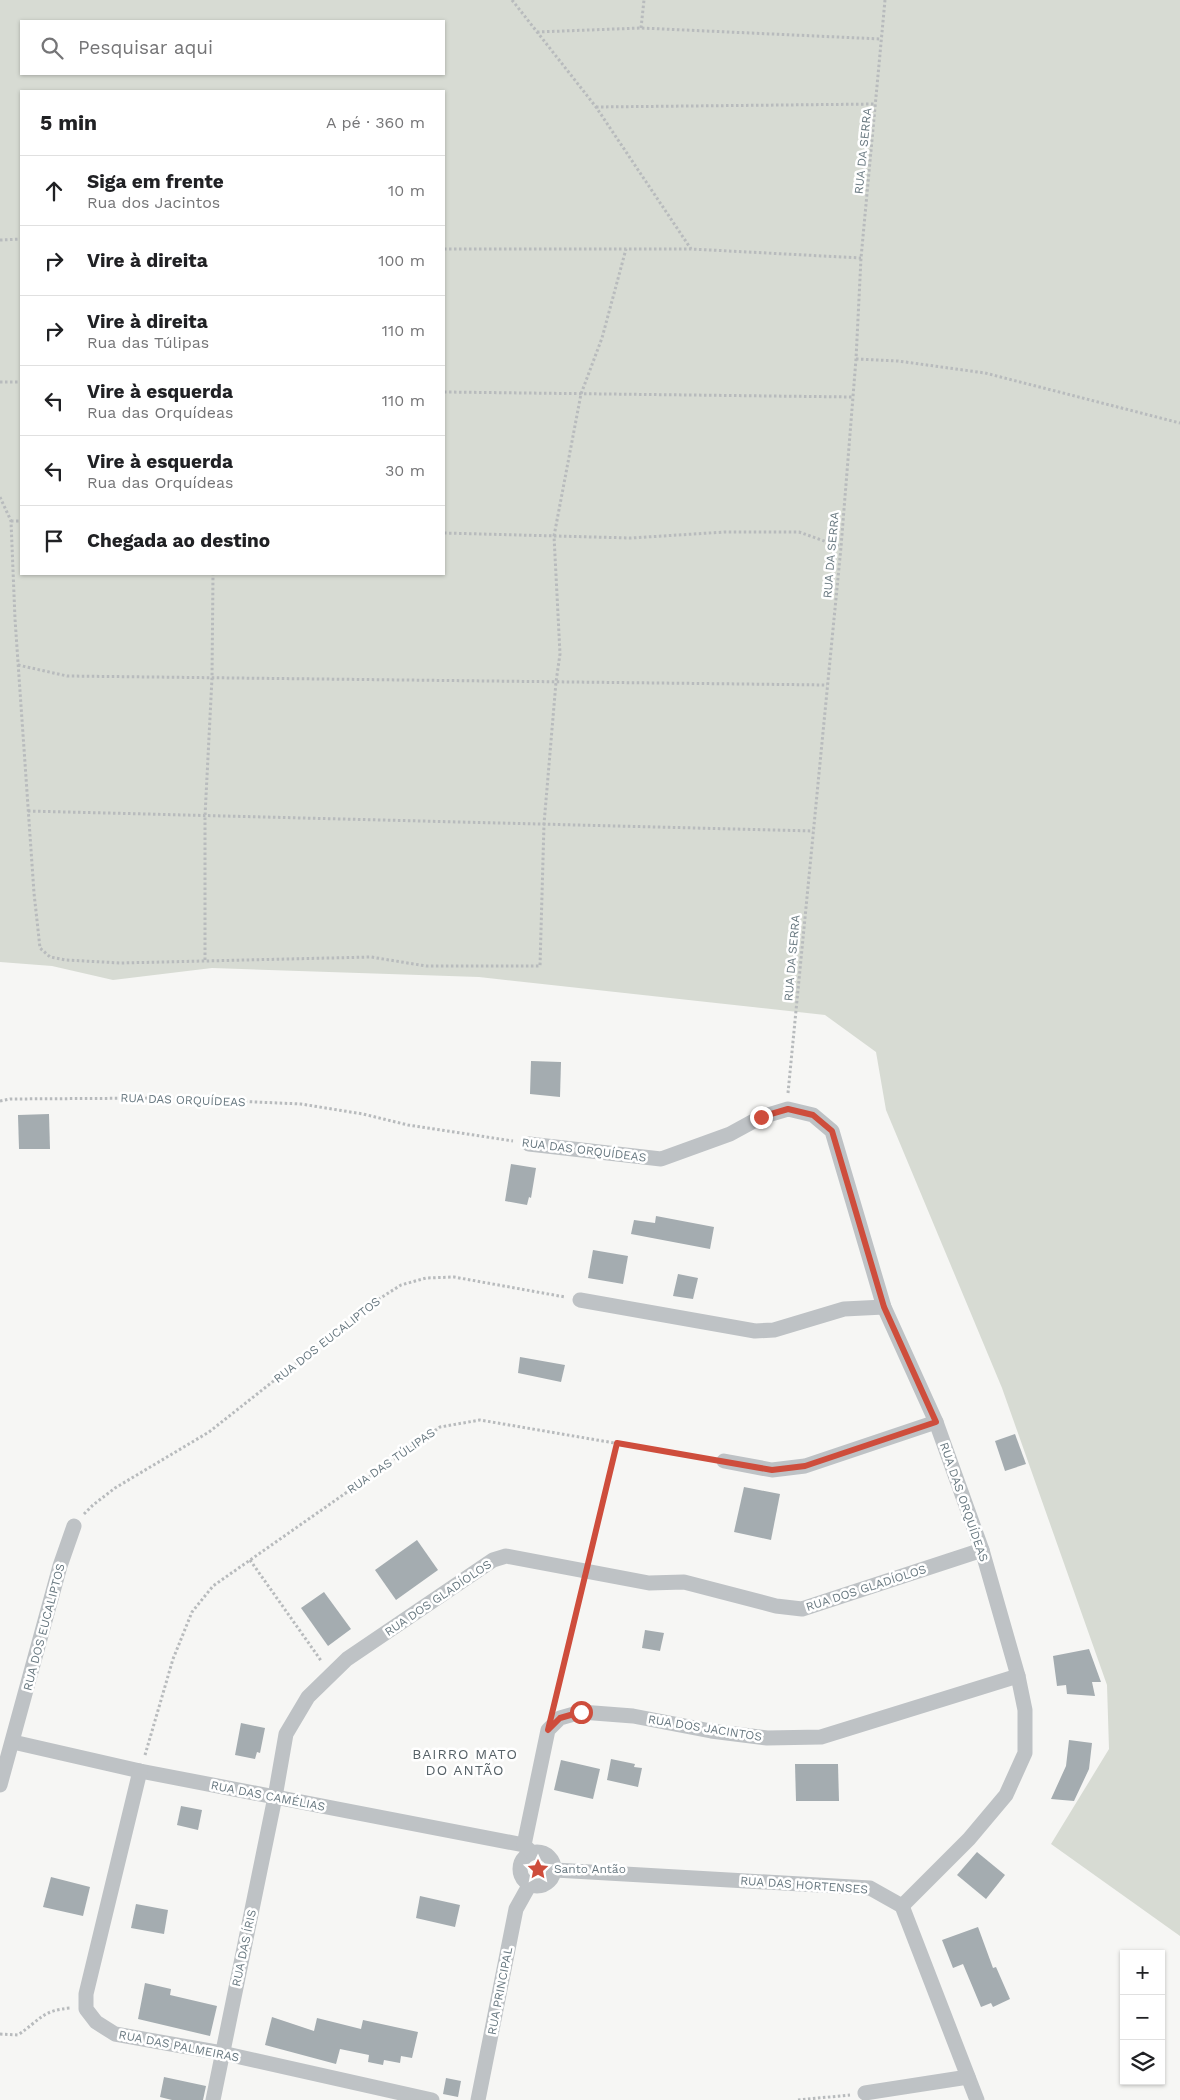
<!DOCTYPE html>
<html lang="pt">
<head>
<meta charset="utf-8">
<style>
  :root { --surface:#fff; --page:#f2f2f2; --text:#202124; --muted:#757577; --line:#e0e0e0 }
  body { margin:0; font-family:"Work Sans",sans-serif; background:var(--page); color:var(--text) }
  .controls { position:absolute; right:15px; bottom:15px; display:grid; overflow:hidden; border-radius:0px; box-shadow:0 1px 4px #0004 }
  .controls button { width:45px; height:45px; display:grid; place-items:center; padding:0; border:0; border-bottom:1px solid var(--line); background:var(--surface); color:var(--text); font:25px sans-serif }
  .stop { position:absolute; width:15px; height:15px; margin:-11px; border:4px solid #ce4d3c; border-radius:50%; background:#fff }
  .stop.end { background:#ce4d3c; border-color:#fff; box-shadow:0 1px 5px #0008 }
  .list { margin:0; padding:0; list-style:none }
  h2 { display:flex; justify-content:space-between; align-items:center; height:65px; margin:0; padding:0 20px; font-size:21px }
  h2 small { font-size:16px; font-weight:400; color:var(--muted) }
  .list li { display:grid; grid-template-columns:32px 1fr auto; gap:15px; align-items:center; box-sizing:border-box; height:70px; padding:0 20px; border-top:1px solid var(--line) }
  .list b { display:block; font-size:19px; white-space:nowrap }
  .list p { margin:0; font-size:16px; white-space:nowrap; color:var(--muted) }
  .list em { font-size:16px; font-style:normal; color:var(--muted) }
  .icon { flex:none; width:28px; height:28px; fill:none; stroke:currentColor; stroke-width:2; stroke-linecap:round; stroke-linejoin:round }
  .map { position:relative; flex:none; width:1180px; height:2100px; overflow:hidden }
  .search { position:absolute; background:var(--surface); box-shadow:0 1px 4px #0004; left:20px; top:20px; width:425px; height:55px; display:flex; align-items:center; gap:12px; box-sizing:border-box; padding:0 18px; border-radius:0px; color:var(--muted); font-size:19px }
  .panel { position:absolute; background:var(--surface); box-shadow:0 1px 4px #0004; left:20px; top:90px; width:425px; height:485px; border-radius:0px }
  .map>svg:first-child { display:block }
  .green { fill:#d7dbd3; fill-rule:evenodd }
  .building { fill:#a4acb0 }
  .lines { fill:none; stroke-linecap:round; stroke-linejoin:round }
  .path { stroke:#b8bbbd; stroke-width:3; stroke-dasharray:2.5 2.5; stroke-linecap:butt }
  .minor { stroke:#bec2c5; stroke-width:15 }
  .route { stroke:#ce4d3c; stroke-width:6 }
  .labels { text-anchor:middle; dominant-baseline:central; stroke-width:5; stroke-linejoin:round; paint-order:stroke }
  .street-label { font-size:12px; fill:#697981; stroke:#fff }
  .poi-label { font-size:12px; fill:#697981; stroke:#fff; text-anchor:start }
  .neighbourhood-label { font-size:14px; letter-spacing:1px; fill:#566167; stroke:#fff }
</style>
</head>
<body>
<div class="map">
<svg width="1180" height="2100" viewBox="0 0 1180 2100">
  <rect width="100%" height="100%" fill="#f6f6f4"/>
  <path class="green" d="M0,0H1180V1936L1051,1844L1109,1749L1107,1685L1002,1388L886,1110L876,1052L825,1015L479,977L212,968L113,980L52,966L0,962ZM21,21H444V74H21ZM21,91H444V574H21Z"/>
  <g class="building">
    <path d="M531,1061L561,1062L560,1097L530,1094Z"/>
    <path d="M49,1114L50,1149H19L18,1115Z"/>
    <path d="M511,1164L536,1168L531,1198L529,1197L527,1205L505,1201Z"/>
    <path d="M656,1216L714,1227L710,1249L631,1234L634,1220L655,1223Z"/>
    <path d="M593,1250L628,1256L623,1284L588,1278Z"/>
    <path d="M678,1274L698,1278L693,1299L673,1296Z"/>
    <path d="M520,1357L565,1365L561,1382L518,1373Z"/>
    <path d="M1015,1434L1026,1464L1005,1471L995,1441Z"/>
    <path d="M744,1487L780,1494L771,1540L734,1532Z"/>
    <path d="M417,1540L438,1570L396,1600L375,1570Z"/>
    <path d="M324,1592L351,1629L328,1646L301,1608Z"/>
    <path d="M645,1630L664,1633L660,1651L642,1648Z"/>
    <path d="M1089,1649L1101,1682H1092L1095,1696L1067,1694L1066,1685L1057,1686L1053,1656Z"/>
    <path d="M241,1723L265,1728L260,1753L257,1752L255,1759L235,1755Z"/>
    <path d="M1069,1740L1092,1743L1089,1769L1074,1801L1051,1799L1066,1766Z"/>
    <path d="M611,1759L635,1764L634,1767L642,1768L638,1787L607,1780Z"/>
    <path d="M561,1760L600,1769L593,1799L554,1790Z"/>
    <path d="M795,1764H838L839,1801H796Z"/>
    <path d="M181,1806L202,1810L198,1830L177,1825Z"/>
    <path d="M977,1852L1005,1875L986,1899L957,1875Z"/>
    <path d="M51,1877L90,1887L83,1916L43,1907Z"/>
    <path d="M420,1896L460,1905L455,1927L416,1918Z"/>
    <path d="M136,1904L168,1910L164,1934L131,1928Z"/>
    <path d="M978,1927L993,1968L996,1967L1010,1999L993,2007L991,2003L981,2007L963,1964L953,1968L942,1940Z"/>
    <path d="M145,1983L171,1989L170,1995L217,2006L210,2036L138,2019Z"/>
    <path d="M272,2017L314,2031L317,2018L361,2029L363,2020L418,2032L412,2058L401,2056L400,2063L384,2060L383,2065L368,2062L369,2055L340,2049L336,2064L265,2045Z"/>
    <path d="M164,2077L206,2086L203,2100H172L160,2097Z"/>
    <path d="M446,2078L461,2081L458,2097L443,2094Z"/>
  </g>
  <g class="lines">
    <g class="path">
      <path d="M512,0L596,107L691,249"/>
      <path d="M641,28L644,0"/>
      <path d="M537,32L641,28L881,39"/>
      <path d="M596,107L876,104"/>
      <path d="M0,240L21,239"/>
      <path d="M444,249H691L861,258"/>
      <path d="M856,359L898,361L985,373L1180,423"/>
      <path d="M0,382H21"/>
      <path d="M444,392L853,397"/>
      <path d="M0,497L11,521L15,619L34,893L40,948L50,957L66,960L121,963L371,957L426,966H540L544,824L556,682L560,654L554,536L581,394L602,338L626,249"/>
      <path d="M11,521H21"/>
      <path d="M444,533L631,538L725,532H799L841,547"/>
      <path d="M18,665L67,676L827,685"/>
      <path d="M28,811L813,831"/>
      <path d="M205,960V816L212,678L213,574"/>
      <path d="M788,1093L841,547L856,359L861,258L885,0"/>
      <path d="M0,1101L10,1099L166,1098L301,1104L363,1114L408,1125L513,1141"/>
      <path d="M84,1514L93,1505L115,1488L209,1432L371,1304L401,1285L426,1278L454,1277L565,1297"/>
      <path d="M589,1556L617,1443"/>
      <path d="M250,1560L322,1662"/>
      <path d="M555,1703L582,1587"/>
      <path d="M145,1755L173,1659L192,1612L213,1586L440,1427L480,1420L708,1459"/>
      <path d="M0,2034L18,2035C40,2020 42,2010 71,2008"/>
      <path d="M798,2100L850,2095"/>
    </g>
    <g class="minor">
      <path d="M529,1144L661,1159L730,1134L761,1117L788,1109L813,1115L832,1131L884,1307L936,1422L982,1550L1018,1676L1025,1710V1753L1006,1795L969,1839L902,1906"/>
      <path d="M580,1300L755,1331L774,1330L844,1309L884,1307"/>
      <path d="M724,1461L772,1470L805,1466L936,1422"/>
      <path d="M13,1742L140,1771L524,1845"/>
      <path d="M140,1771L86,1994V2009L96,2022L115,2034L222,2053L432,2100"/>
      <path d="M0,1785L60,1566L74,1526"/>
      <circle cx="537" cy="1869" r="17"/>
      <path d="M532,1853L524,1845L548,1730L560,1718L581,1712L633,1716L711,1731L767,1738L821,1737L1018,1676"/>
      <path d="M555,1870L870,1888L902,1906L977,2100"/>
      <path d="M865,2093L968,2077"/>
      <path d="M213,2100L275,1797L286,1734L308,1697L347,1659L493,1560L506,1556L649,1583L684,1582L776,1606L802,1609L982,1550"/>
      <path d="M478,2100L516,1909L530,1884"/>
    </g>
  </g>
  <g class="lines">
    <path class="route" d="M581,1712L560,1718L548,1730L617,1443L772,1470L805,1466L936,1422L884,1307L832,1131L813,1115L788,1109L761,1117"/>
  </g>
  <defs>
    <g id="sight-bare" transform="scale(1.725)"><path d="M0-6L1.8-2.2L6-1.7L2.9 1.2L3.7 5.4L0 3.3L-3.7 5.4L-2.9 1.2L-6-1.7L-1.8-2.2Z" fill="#ce4d3c" stroke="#fff" stroke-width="2.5" paint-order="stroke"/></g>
  </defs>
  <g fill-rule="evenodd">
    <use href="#sight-bare" x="538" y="1869"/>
  </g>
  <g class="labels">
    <g class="street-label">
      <text transform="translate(863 151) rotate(-84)">RUA DA SERRA</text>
      <text transform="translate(831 555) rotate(-85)">RUA DA SERRA</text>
      <text transform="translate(792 958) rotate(-85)">RUA DA SERRA</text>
      <text transform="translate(183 1100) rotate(2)">RUA DAS ORQUÍDEAS</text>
      <text transform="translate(584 1150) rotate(7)">RUA DAS ORQUÍDEAS</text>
      <text transform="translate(327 1340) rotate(-38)">RUA DOS EUCALIPTOS</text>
      <text transform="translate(391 1461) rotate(-35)">RUA DAS TÚLIPAS</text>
      <text transform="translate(964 1502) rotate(71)">RUA DAS ORQUÍDEAS</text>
      <text transform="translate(866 1588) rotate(-18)">RUA DOS GLADÍOLOS</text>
      <text transform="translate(438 1598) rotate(-34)">RUA DOS GLADÍOLOS</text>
      <text transform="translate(44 1627) rotate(-75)">RUA DOS EUCALIPTOS</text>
      <text transform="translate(705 1728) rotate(9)">RUA DOS JACINTOS</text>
      <text transform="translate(268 1796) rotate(11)">RUA DAS CAMÉLIAS</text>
      <text transform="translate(804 1885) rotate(4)">RUA DAS HORTENSES</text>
      <text transform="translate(244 1948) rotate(-78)">RUA DAS ÍRIS</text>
      <text transform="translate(500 1991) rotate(-79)">RUA PRINCIPAL</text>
      <text transform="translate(179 2046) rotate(11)">RUA DAS PALMEIRAS</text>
    </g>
    <g class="poi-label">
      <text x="554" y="1869">Santo Antão</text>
    </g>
    <g class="neighbourhood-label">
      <text x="465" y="1754">BAIRRO MATO<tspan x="465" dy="16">DO ANTÃO</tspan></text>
    </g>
  </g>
</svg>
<div class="controls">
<button>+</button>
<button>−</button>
<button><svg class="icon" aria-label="layers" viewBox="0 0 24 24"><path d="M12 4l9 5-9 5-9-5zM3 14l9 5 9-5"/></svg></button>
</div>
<div class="stop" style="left:581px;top:1712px"></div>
<div class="stop end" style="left:761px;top:1117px"></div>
<div class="search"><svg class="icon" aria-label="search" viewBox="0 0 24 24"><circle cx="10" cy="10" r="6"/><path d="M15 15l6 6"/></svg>Pesquisar aqui</div>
<section class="panel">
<h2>5 min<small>A pé · 360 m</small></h2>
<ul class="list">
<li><svg class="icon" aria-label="ahead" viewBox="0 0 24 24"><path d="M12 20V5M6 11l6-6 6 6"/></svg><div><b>Siga em frente</b><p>Rua dos Jacintos</p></div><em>10 m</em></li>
<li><svg class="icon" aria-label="right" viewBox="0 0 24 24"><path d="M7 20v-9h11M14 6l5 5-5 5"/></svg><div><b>Vire à direita</b></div><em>100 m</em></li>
<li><svg class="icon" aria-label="right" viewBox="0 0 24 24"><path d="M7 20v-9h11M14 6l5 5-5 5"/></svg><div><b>Vire à direita</b><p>Rua das Túlipas</p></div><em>110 m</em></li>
<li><svg class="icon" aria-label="left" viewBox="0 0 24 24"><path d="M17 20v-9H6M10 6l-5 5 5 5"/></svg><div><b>Vire à esquerda</b><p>Rua das Orquídeas</p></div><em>110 m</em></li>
<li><svg class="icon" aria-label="left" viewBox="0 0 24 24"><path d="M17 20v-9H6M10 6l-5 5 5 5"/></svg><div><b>Vire à esquerda</b><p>Rua das Orquídeas</p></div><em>30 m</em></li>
<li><svg class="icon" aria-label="arrive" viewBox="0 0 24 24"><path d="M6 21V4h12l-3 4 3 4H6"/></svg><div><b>Chegada ao destino</b></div></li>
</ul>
</section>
</div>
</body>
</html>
